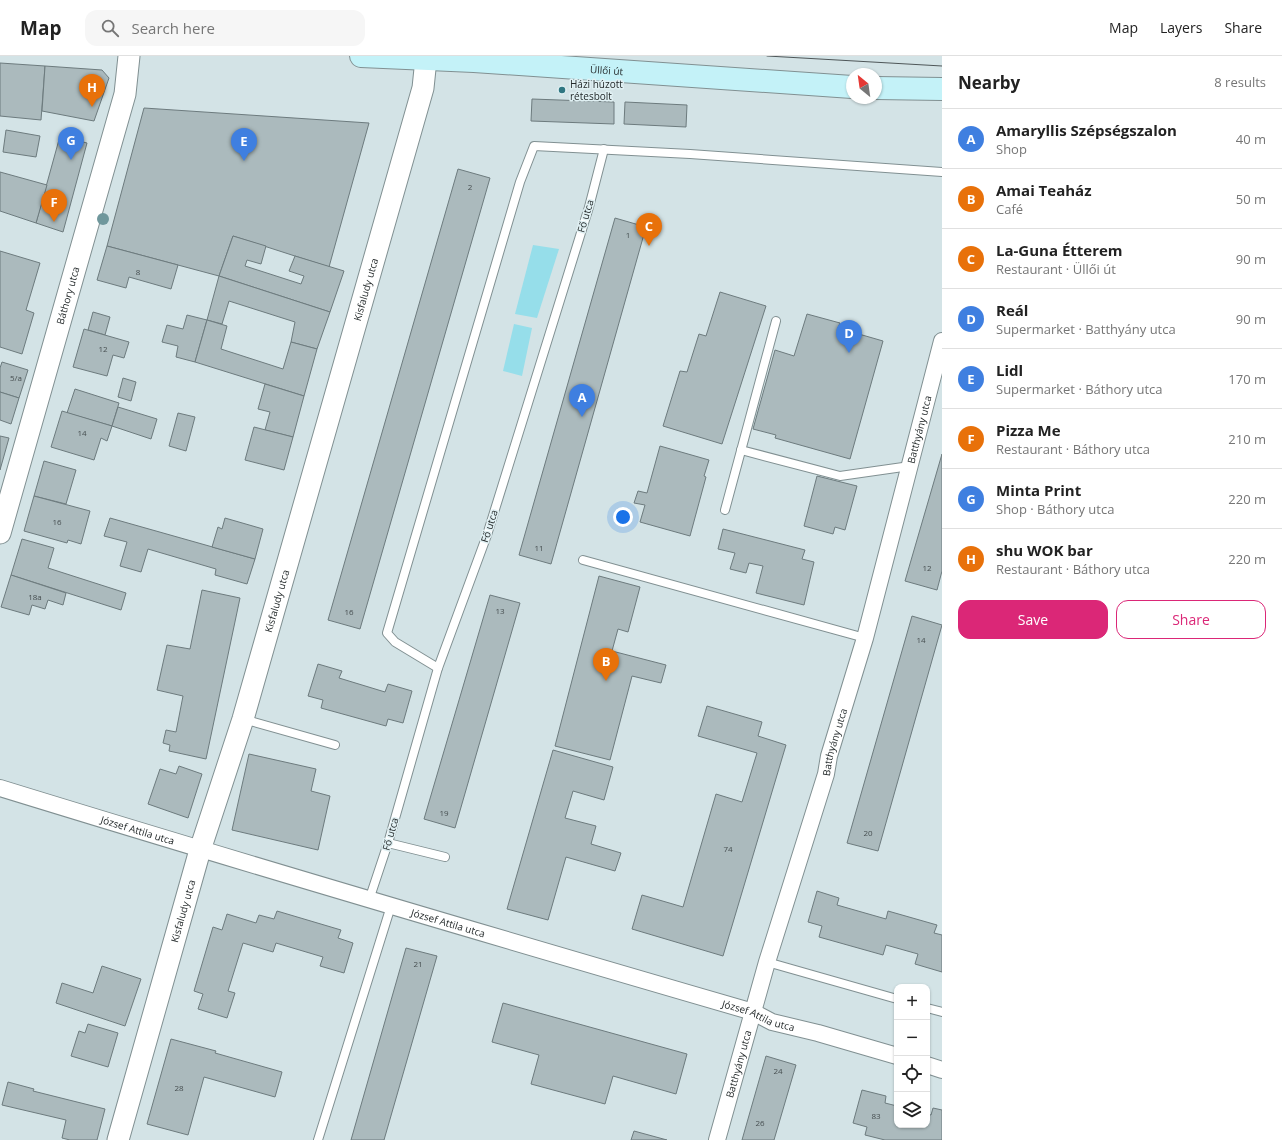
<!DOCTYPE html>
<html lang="en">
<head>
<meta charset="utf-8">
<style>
  :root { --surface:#fff; --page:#f6f6f6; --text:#222; --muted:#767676; --line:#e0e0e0; --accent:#db2777 }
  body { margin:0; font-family:"Open Sans",sans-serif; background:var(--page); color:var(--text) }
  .controls { position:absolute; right:12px; bottom:12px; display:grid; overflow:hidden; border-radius:8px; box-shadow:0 1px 3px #0004 }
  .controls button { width:36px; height:36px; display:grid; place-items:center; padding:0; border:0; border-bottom:1px solid var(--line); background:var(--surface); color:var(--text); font:20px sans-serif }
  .compass { position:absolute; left:846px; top:12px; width:36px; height:36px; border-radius:50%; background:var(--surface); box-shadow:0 1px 3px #0004; rotate:331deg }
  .you { position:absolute; left:623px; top:461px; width:14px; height:14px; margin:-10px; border:3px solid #fff; border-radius:50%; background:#1a73e8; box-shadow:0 0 0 6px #1a73e833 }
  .badge { display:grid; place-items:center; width:26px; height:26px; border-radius:50%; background:var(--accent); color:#fff; font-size:13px; font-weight:700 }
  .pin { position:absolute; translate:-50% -33px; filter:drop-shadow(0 1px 2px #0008) }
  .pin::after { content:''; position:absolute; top:21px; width:14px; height:12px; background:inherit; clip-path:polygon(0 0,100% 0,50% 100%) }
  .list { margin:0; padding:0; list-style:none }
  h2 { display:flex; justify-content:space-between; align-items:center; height:52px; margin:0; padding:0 16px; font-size:17px }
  h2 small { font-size:13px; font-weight:400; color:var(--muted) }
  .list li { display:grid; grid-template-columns:26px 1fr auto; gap:12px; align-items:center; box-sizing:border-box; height:60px; padding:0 16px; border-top:1px solid var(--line) }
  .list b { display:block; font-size:15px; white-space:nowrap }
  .list p { margin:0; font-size:13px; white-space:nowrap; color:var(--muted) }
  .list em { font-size:13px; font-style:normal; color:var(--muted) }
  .actions { display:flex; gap:8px; padding:12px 16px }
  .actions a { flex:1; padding:9px 0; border:1px solid var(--accent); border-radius:12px; text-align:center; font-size:14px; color:var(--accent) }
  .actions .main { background:var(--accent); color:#fff }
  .icon { flex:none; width:22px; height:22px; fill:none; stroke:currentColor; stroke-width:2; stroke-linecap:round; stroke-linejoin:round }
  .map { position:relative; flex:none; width:942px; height:1084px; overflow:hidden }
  header { display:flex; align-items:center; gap:24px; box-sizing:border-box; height:56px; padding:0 20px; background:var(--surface); border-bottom:1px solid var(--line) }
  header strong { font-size:19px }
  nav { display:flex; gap:22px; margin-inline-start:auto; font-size:14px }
  .search { width:280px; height:36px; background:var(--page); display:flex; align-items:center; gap:10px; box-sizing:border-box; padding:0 14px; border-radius:12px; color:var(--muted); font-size:15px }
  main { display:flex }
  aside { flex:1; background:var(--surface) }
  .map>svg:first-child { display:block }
  .green { fill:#96deea }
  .building { fill:#abbabd; stroke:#6d7b7e }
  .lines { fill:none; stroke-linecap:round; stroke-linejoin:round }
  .service-casing { stroke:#819092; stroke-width:10 }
  .minor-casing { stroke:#819092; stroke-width:18 }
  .tertiary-casing { stroke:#819092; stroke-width:23 }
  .secondary-casing { stroke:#819092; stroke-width:24 }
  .service { stroke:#fff; stroke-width:8 }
  .minor { stroke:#fff; stroke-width:16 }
  .tertiary { stroke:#fff; stroke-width:21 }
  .secondary { stroke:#c4f2f8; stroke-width:22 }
  .tram { stroke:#4e5658; stroke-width:1 }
  .tree { fill:#6f979c }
  .poi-dot { fill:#2f7681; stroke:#e0f0f3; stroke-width:1.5 }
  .labels { text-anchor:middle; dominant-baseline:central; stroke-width:3; stroke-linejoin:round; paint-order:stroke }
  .number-label { font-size:8px; fill:#464e50 }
  .street-label { font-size:10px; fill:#242a2b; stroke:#e0f0f3 }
  .poi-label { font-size:10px; fill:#242a2b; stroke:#e0f0f3; text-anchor:start }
</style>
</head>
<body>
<header>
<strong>Map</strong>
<div class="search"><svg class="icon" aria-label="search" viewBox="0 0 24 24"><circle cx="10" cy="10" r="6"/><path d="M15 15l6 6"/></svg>Search here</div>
<nav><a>Map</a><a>Layers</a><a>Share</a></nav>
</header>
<main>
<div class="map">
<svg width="942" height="1084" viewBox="0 0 942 1084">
  <rect width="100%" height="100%" fill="#d3e3e6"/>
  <g class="green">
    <path d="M533,189L559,193L537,262L515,258Z"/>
    <path d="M514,268L532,272L522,320L503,315Z"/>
  </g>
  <g class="building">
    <path d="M0,7L45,10L41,64L0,60Z"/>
    <path d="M45,10L102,14L109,22L94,65L42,55Z"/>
    <path d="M532,43L614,46V68L531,65Z"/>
    <path d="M625,46L687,49L686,71L624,68Z"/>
    <path d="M144,52L369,67L329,211L233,180L219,220L107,190Z"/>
    <path d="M6,74L40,80L36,101L3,96Z"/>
    <path d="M60,80L87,87L63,176L36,167Z"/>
    <path d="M458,113L490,122L360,573L328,564Z"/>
    <path d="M0,116L47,129L36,167L0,155Z"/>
    <path d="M615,162L646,171L551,508L519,499Z"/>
    <path d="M233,180L266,190L261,208L247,204L245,210L301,228L304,220L289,215L295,200L344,215L330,256L219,220Z"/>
    <path d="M107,190L178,209L171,233L129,221L126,232L97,224Z"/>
    <path d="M0,195L40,207L26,254L34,257L22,298L0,291Z"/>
    <path d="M219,220L330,256L317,293L291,286L295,266L229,245L222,268L207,264Z"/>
    <path d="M720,236L766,250L722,388L663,370L680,315L687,316L699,278L706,280Z"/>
    <path d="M93,256L110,261L105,279L88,274Z"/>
    <path d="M807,258L840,267L838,272L883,285L850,403L775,382L776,379L753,373L775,294L794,300Z"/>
    <path d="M187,259L207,264L195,306L176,301L178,290L162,286L167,269L183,273Z"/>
    <path d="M207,264L227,270L221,293L283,313L291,286L317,293L304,340L195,306Z"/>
    <path d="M84,273L129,286L124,302L113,299L107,320L73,311Z"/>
    <path d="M2,306L28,314L19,342L0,336V312Z"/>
    <path d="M123,322L136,326L131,345L118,341Z"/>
    <path d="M265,328L304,340L293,381L265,374L270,356L258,353Z"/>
    <path d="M75,333L119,347L112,370L67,357Z"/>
    <path d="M0,336L19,342L11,368L0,364Z"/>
    <path d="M118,351L157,363L151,383L112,370Z"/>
    <path d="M62,355L112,370L107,385L101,382L94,404L51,391Z"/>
    <path d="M178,357L195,361L186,395L169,390Z"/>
    <path d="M254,371L293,381L284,414L245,404Z"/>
    <path d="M0,380L9,382L0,414Z"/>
    <path d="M660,390L709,404L704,420L706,421L690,480L640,466L645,449L634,447L638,435L647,437Z"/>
    <path d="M942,398V515L937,534L905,525Z"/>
    <path d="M44,405L76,414L66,448L34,440Z"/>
    <path d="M817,420L857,430L845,474L835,471L833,478L804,470Z"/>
    <path d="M34,440L90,455L81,488L68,484L67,487L24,475Z"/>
    <path d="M110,462L255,503L247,528L215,519L216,513L148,493L141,516L120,510L127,486L104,480Z"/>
    <path d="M225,462L263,473L255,503L212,491L218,471L222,473Z"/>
    <path d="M723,473L805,494L802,503L814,506L804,549L756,537L763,510L749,507L746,517L730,513L735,497L718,493Z"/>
    <path d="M22,483L54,492L48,512L126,537L121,554L11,519Z"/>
    <path d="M11,519L66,537L63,549L48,544L45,553L32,549L29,559L1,551Z"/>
    <path d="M599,520L640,531L628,576L618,573L612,595L666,609L661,627L632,620L610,704L555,690Z"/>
    <path d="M202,534L240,542L206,703L169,695L170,689L163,687L166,674L176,676L183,640L157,634L167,589L190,593Z"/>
    <path d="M490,539L520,547L455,772L424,763Z"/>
    <path d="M912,560L942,569L878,795L847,787Z"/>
    <path d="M318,608L342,615L339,622L385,636L388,628L412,635L403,667L388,663L386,670L321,652L323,644L308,640Z"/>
    <path d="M707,650L762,666L758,680L786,689L723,900L632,873L642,839L683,851L716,738L742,746L757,697L698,680Z"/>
    <path d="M553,694L613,711L604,744L573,735L565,762L596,770L591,788L621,797L615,815L566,801L548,864L507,853Z"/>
    <path d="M249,698L316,713L311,735L330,740L318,794L232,774Z"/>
    <path d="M179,710L202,718L188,762L148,748L160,713L176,718Z"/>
    <path d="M817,835L839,842L837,849L886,863L888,855L937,869L934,877L942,879V916L915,908L918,898L886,889L883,899L819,881L822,870L808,866Z"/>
    <path d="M277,855L341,874L338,882L353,887L344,917L320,910L323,901L276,887L273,896L243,887L228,935L235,937L227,962L198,953L203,938L194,935L213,871L222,874L227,858L256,867L259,859L274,863Z"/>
    <path d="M406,892L437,900L384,1084H351Z"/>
    <path d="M102,910L141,923L125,970L56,947L62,927L93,937Z"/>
    <path d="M503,947L687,998L676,1038L613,1020L605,1048L531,1028L539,999L492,986Z"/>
    <path d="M88,968L118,977L108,1011L71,1000L79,975L85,977Z"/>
    <path d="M171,983L216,995L215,997L282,1016L275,1041L204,1021L188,1079L147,1068Z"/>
    <path d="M766,1000L796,1009L774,1084H742Z"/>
    <path d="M8,1026L34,1033L33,1035L105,1053L97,1084H70L62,1082L66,1064L2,1049Z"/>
    <path d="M862,1034L886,1040L885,1047L897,1050V1069H927V1058L931,1059L933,1052L942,1054V1084H885L865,1079L867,1071L853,1067Z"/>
    <path d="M634,1075L667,1084H631Z"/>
  </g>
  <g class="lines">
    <g class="service-casing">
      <g id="service">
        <path d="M741,394L840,420L910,410"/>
        <path d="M725,454L776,265"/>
        <path d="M583,504L865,582"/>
        <path d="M438,612L395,586L387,577L520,126L534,90L690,98L942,116"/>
        <path d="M243,663L335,689"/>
        <path d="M388,787L445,801"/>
        <path d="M369,844L388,787L438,612L487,479L589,151L604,93"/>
        <path d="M767,906L897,943"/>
        <path d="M927,952L942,956"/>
        <path d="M318,1084L391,850"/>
      </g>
    </g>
    <g class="minor-casing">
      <g id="minor">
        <path id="s1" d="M0,732C250,809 502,883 753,956L772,966L818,977L897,1000"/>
        <path d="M927,1009L942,1014"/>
        <path id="s2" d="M717,1084L767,906L826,718L829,700L865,582L942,285"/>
      </g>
    </g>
    <g class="tertiary-casing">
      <g id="tertiary">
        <path id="s3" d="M0,477L125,38L129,0"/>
        <path id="s4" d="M118,1084L200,794L243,663L423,32L426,3"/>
      </g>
    </g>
    <g class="secondary-casing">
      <g id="secondary">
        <path id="s5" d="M361,0L474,5L852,31"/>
        <path d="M876,32L942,33"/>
      </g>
    </g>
    <use href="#service" class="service"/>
    <use href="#minor" class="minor"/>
    <use href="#tertiary" class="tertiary"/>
    <use href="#secondary" class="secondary"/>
    <path class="tram" d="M767,0L942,10"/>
  </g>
  <circle class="tree" cx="103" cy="163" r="6"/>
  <circle class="poi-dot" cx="562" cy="34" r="4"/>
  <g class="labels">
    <g class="number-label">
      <text x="470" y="130">2</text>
      <text x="628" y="178">1</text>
      <text x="138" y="215">8</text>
      <text x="103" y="292">12</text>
      <text x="16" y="321">5/a</text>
      <text x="82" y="376">14</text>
      <text x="57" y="465">16</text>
      <text x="539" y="491">11</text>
      <text x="927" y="511">12</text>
      <text x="35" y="540">18a</text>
      <text x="500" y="554">13</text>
      <text x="349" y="555">16</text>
      <text x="921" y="583">14</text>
      <text x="444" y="756">19</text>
      <text x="868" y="776">20</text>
      <text x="728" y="792">74</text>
      <text x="418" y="907">21</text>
      <text x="778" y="1014">24</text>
      <text x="179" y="1031">28</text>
      <text x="876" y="1059">83</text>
      <text x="760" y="1066">26</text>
    </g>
    <g class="street-label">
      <text stroke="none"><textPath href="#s5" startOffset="246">Üllői út</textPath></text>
      <text transform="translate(585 160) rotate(-73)">Fő utca</text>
      <text stroke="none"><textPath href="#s4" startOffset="886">Kisfaludy utca</textPath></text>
      <text stroke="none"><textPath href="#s3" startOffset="247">Báthory utca</textPath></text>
      <text stroke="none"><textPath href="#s2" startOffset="739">Batthyány utca</textPath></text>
      <text transform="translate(489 470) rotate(-72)">Fő utca</text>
      <text stroke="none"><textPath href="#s4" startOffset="562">Kisfaludy utca</textPath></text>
      <text stroke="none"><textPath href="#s2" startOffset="415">Batthyány utca</textPath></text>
      <text stroke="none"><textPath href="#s1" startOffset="144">József Attila utca</textPath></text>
      <text transform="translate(390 778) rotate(-74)">Fő utca</text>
      <text stroke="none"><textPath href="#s4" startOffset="238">Kisfaludy utca</textPath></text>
      <text stroke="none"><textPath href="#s1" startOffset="468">József Attila utca</textPath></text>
      <text stroke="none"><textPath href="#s1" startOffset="792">József Attila utca</textPath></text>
      <text stroke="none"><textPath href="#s2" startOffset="79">Batthyány utca</textPath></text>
    </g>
    <g class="poi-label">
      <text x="570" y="28">Házi húzott<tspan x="570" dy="12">rétesbolt</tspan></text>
    </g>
  </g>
</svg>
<div class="controls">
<button>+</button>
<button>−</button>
<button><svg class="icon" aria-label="locate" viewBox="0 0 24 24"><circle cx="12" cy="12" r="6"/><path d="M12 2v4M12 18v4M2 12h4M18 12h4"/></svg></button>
<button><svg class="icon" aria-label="layers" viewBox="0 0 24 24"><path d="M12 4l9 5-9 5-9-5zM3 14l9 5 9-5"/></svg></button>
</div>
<svg class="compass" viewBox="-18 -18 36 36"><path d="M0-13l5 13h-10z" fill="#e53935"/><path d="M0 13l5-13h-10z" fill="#767676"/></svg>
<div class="you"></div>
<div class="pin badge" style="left:582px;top:361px;background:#3f7fe0">A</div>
<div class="pin badge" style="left:606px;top:625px;background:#e8710a">B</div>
<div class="pin badge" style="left:649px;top:190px;background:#e8710a">C</div>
<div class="pin badge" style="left:849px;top:297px;background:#3f7fe0">D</div>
<div class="pin badge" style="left:244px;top:105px;background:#3f7fe0">E</div>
<div class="pin badge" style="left:54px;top:166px;background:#e8710a">F</div>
<div class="pin badge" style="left:71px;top:104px;background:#3f7fe0">G</div>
<div class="pin badge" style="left:92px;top:51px;background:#e8710a">H</div>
</div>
<aside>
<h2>Nearby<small>8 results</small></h2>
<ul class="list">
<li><span class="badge" style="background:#3f7fe0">A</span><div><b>Amaryllis Szépségszalon</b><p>Shop</p></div><em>40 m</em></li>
<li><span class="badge" style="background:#e8710a">B</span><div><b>Amai Teaház</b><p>Café</p></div><em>50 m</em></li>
<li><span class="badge" style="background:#e8710a">C</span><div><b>La-Guna Étterem</b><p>Restaurant · Üllői út</p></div><em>90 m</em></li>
<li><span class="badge" style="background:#3f7fe0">D</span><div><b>Reál</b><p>Supermarket · Batthyány utca</p></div><em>90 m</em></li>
<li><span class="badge" style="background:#3f7fe0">E</span><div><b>Lidl</b><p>Supermarket · Báthory utca</p></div><em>170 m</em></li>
<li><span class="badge" style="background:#e8710a">F</span><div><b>Pizza Me</b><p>Restaurant · Báthory utca</p></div><em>210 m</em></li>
<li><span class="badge" style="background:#3f7fe0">G</span><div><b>Minta Print</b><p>Shop · Báthory utca</p></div><em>220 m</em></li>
<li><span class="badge" style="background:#e8710a">H</span><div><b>shu WOK bar</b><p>Restaurant · Báthory utca</p></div><em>220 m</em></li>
</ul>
<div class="actions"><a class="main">Save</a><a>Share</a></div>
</aside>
</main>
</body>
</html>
